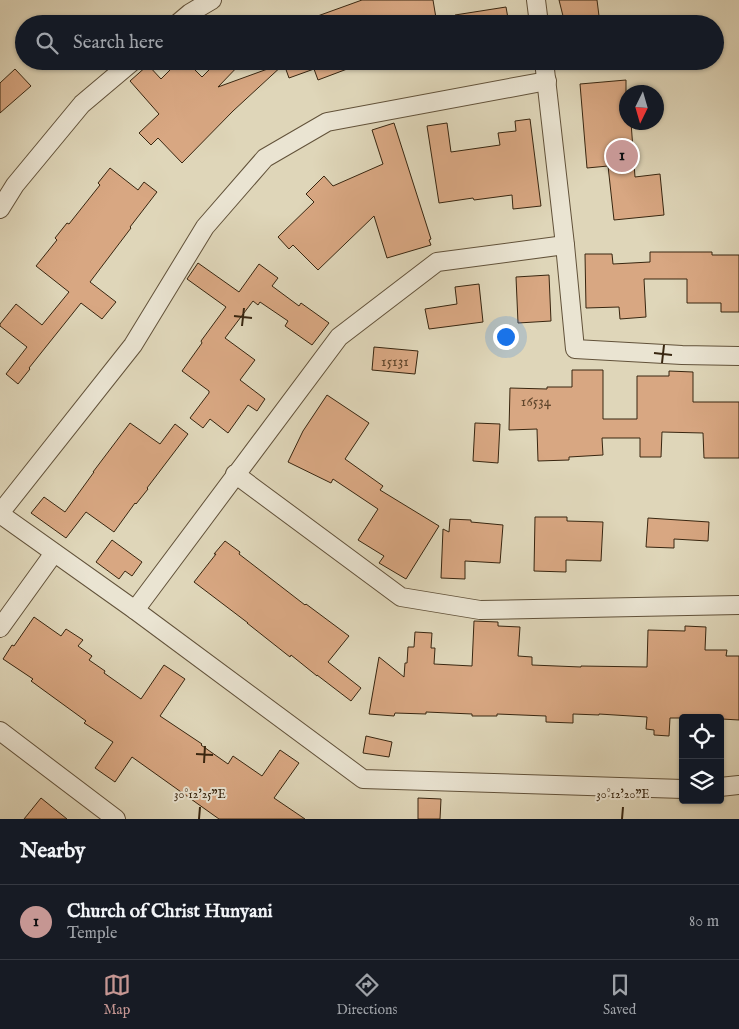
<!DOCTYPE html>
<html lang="en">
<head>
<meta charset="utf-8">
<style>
  :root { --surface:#171b24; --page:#20242c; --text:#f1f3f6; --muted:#9ea1a6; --line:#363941; --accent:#c59692 }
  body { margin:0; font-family:"IM FELL English",serif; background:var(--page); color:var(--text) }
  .controls { position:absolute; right:15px; bottom:15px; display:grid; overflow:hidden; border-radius:5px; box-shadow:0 1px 4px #0004 }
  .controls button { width:45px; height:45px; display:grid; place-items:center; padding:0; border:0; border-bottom:1px solid var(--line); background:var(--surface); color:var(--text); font:25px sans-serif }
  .compass { position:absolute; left:619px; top:85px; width:45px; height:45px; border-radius:50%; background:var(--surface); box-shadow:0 1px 4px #0004; rotate:185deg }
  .you { position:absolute; left:505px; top:336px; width:18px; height:18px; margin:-12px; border:4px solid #fff; border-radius:50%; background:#1a73e8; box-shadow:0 0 0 8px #1a73e833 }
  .badge { display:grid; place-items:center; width:32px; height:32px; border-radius:50%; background:var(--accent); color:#111; font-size:16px; font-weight:700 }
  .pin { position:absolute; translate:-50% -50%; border:2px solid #fff; box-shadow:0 1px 5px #0006 }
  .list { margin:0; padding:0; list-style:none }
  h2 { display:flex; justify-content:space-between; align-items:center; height:65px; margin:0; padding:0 20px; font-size:21px }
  h2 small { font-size:16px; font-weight:400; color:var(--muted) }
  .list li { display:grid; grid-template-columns:32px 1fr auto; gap:15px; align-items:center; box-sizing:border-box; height:75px; padding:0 20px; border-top:1px solid var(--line) }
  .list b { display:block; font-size:19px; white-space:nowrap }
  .list p { margin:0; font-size:16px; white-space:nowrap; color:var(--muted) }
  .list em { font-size:16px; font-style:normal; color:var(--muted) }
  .icon { flex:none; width:28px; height:28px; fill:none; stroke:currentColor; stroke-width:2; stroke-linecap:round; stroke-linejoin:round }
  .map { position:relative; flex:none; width:739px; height:819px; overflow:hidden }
  .search { position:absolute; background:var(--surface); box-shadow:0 1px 4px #0004; left:15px; right:15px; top:15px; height:55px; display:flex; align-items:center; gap:12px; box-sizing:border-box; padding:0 18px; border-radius:28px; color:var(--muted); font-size:19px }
  .sheet { height:140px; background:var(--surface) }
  nav { display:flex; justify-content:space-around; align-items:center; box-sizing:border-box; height:70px; border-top:1px solid var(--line); background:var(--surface); font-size:14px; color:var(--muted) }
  nav a { display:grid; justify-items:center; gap:2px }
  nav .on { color:var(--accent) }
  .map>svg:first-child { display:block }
  .building { fill:#d8a782; stroke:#382610 }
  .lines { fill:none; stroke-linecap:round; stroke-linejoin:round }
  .minor-casing { stroke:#62523a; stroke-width:20 }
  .minor { stroke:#eae4d2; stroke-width:18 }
  .ticks { fill:none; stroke:#382610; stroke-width:2 }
  .labels { text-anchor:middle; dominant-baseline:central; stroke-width:4; stroke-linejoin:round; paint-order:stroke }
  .number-label { font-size:15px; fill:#60462c }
  .ticks-label { font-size:12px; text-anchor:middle; fill:#382610; stroke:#eae4d2; stroke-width:4; stroke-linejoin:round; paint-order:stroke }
</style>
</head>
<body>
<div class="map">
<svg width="739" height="819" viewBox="0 0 739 819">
  <rect width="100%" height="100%" fill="#dfd6b9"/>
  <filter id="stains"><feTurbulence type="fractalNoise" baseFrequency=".004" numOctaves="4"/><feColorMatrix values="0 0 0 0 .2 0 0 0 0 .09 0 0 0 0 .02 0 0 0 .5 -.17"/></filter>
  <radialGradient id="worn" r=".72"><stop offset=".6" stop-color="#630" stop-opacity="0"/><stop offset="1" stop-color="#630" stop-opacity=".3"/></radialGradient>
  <g class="building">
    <path d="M362,0H433L437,24H302L301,22Z"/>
    <path d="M559,0H597L600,24H565Z"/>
    <path d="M506,7L509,24H456L455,15Z"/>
    <path d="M179,61H186L202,77L218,61H243L218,87L284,63L283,61H363V63L318,80L314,69L289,78L284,64L233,111L182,163L158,138L151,145L139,133L159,114L130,81L148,65L161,79Z"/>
    <path d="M15,69L31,86L0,113V83Z"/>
    <path d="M626,80V122H631L635,177L660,174L664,215L614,220L608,166L587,168L580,84Z"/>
    <path d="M530,119L541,206L513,209L512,195L474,200L473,198L439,203L427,126L447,123L451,152L500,145L498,133L516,131L515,121Z"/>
    <path d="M394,123L431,239L429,240L431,245L387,258L374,216L318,270L293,245L289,249L278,237L314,202L306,194L324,176L333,186L383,164L372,130Z"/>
    <path d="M110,168L138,190L144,182L157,192L130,227L131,228L90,282L116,302L102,319L81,303L29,368L30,369L18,384L6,374L27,347L0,326V324L16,304L42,325L69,292L36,266L57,240L55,238L67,223L69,224L100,185L98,183Z"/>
    <path d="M650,252H712V255H739V312H721V303H687V279H644L646,317L620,319L619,307L586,308L585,254H612L613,264L650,262Z"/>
    <path d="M198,263L239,292L259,264L278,278L272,286L299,306L301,303L329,323L312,345L285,326L288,321L260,302L258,305L253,301L225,338L255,360L240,380L265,399L257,411L248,405L228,433L210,419L203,428L190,418L209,393V391L182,371L202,343L201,341L226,307L187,279Z"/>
    <path d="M549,275L551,321L518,323L516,277Z"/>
    <path d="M479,284L483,322L429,329L425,309L457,304L455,287Z"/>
    <path d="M374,347L418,351L415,374L372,370Z"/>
    <path d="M572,370H603V419H637V376H669V371L693,372V402H739V458H704L703,433L662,432L661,457H640V438H602L603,455L569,457V460L538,461L537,429L509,430L510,388L547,389V387H572Z"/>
    <path d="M327,395L369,423L345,459L383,486L380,490L439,526L406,579L379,563L384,556L358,540L378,509L333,479L331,483L288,462L303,431Z"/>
    <path d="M130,423L160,444L175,424L188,434L147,488L148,489L136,504L135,503L114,532L86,512L66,538L31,513L44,497L65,512L94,472H93Z"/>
    <path d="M475,423L500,424L498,463L473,461Z"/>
    <path d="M535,517H567V521L603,522L601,561L566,560V572L534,571Z"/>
    <path d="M648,518L709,522L708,541L674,539V548L646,547Z"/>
    <path d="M450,519L471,520V522L503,525L500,563L465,561V579L441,578L443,529L449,532Z"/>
    <path d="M112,540L142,562L132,576L125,571L119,579L96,562Z"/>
    <path d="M225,541L240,552L239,554L305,605L306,604L349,636L328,662L361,688L351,701L317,675V676L291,655L290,657L247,623H248L194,582L216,554H214Z"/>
    <path d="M34,617L61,636L66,629L83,640L78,646L92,656L89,660L105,671L104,673L141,699L164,665L185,679L160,716L202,744L201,745L228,764L233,756L262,776L280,750L299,763L274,798L305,819H219L132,757L115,782L95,768L113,742L84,723L86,721L31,681L33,679L3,659L12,645L14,646Z"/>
    <path d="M474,621L498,622V626L520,627L518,656L532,657V665L581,667V666L647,667L648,630L685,631V626L706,627L705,650H727L726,656H739V720L722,719V718H670L669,736L654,735V730L646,729L647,717L599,714V715L573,714V723L546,722V716L497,714V716H472V714L426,712V714L395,713L394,716L369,714L379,657L404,677L405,663H407L408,647H414L415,632L432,633L431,648H435L434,664L472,666Z"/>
    <path d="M366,736L392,742L389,757L363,753Z"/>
    <path d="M41,798L67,819H24Z"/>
    <path d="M418,798L441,799L440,819H418Z"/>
  </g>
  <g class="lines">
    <g class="minor-casing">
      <g id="minor">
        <path d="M536,0L539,24"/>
        <path d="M177,24L190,13L212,0"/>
        <path d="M544,61L565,245L575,349L682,355L739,356"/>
        <path d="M0,209L15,185L82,104L133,61"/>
        <path d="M235,474L401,597L480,610L739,605"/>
        <path d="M0,513L133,345L205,227L265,158L327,122L547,81"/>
        <path d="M0,514L135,610L363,779L683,789"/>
        <path d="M135,610L339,337L437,262L565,245"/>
        <path d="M0,628L54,553"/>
        <path d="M0,731L116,819"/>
        <path d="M720,787L739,785"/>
      </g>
    </g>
    <use href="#minor" class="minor"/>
  </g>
  <path class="ticks" d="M234,316L252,318M242,326L244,308M654,353L672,355M662,363L664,345M196,754L213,755M204,763L205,746M199,819L200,807M622,819L623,807"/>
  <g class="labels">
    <g class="number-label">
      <text x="395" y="361">15131</text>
      <text x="536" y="401">16534</text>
    </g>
  </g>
  <g class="ticks-label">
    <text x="200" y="798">30°12'25"E</text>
    <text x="623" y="798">30°12'20"E</text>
  </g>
  <rect width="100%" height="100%" filter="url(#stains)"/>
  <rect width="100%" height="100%" fill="url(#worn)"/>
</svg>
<div class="controls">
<button><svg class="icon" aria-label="locate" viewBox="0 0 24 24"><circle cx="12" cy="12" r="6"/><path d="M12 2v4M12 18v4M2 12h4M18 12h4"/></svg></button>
<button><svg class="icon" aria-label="layers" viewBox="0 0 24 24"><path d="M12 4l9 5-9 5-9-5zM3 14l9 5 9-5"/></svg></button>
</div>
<svg class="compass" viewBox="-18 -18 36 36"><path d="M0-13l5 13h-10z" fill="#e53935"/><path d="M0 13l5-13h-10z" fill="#9ea1a6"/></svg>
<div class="you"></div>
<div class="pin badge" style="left:622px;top:156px">1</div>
<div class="search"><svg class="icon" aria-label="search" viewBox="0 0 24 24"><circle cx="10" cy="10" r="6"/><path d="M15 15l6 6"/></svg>Search here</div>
</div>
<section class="sheet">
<h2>Nearby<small></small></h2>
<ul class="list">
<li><span class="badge">1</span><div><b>Church of Christ Hunyani</b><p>Temple</p></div><em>80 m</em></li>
</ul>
</section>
<nav>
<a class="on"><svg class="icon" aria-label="map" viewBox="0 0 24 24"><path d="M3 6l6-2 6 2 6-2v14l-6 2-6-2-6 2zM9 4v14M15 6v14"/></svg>Map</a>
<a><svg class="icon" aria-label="directions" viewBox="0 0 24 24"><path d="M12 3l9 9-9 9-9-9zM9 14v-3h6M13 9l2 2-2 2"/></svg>Directions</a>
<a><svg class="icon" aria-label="saved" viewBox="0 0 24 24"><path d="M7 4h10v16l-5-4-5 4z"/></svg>Saved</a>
</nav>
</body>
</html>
